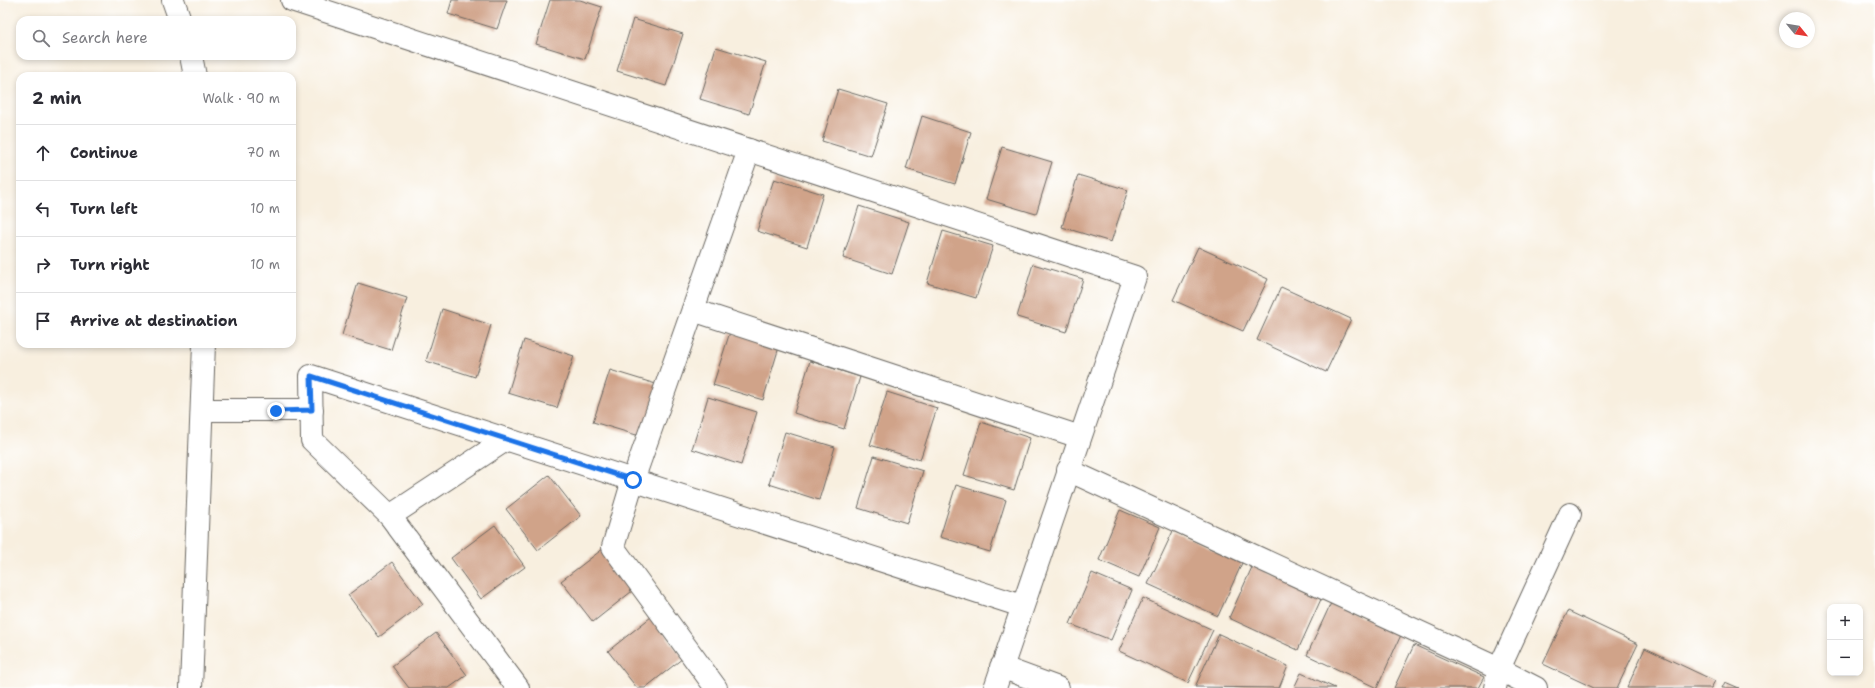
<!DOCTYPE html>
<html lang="en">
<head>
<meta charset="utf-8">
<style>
  :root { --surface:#fff; --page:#f7f7f7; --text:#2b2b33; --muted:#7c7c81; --line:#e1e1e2 }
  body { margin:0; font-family:"Shantell Sans",sans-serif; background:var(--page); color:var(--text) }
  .controls { position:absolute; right:12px; bottom:12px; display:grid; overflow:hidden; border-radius:8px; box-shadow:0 2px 6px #0003 }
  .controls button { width:36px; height:36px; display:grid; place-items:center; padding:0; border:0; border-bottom:1px solid var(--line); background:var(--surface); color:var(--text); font:20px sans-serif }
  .compass { position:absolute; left:1779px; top:12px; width:36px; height:36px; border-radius:50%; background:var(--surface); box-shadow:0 2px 6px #0003; rotate:120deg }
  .stop { position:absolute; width:12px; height:12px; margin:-9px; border:3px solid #1a73e8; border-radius:50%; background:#fff }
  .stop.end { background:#1a73e8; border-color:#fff; box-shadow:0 1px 4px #0008 }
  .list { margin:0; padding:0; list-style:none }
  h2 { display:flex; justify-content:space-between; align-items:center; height:52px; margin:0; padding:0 16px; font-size:17px }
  h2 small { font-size:13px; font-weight:400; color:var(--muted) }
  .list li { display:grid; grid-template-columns:26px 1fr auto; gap:12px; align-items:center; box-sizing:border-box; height:56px; padding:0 16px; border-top:1px solid var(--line) }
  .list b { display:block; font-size:15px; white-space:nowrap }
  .list em { font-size:13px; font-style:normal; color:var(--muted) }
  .icon { flex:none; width:22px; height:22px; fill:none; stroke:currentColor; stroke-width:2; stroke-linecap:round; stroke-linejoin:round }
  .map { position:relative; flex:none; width:1875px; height:688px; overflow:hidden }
  .search { position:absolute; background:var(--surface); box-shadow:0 2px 6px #0003; left:16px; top:16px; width:280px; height:44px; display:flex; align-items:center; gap:10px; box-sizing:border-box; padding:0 14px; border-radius:12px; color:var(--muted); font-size:15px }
  .panel { position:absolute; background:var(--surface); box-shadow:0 2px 6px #0003; left:16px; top:72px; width:280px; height:276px; border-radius:12px }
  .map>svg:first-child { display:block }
  .building { fill:#d0a389 }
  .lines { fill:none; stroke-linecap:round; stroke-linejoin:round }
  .minor-casing { stroke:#696660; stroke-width:24 }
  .minor { stroke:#fff; stroke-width:22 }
  .route { stroke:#1a73e8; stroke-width:5 }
</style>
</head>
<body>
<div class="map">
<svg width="1875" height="688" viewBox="0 0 1875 688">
  <rect width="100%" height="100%" fill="#fff"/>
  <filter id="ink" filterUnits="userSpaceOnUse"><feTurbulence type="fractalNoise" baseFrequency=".025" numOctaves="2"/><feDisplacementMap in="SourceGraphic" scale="8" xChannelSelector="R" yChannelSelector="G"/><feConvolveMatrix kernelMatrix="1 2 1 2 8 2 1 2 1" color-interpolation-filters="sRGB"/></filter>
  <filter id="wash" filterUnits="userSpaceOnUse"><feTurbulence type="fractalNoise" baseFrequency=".012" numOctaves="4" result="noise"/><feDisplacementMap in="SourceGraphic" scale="16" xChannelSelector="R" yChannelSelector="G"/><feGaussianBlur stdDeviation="0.9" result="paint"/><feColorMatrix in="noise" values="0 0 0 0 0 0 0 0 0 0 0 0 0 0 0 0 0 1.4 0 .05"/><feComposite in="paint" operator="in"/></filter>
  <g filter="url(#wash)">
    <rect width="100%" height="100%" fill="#f8efdf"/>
    <g id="blocks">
      <g class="building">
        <path d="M452,0H507L497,29L448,14Z"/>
        <path d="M550,0H580L602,7L585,59L536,44Z"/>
        <path d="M633,19L683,34L666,86L617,71Z"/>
        <path d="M716,47L766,62L749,114L700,99Z"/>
        <path d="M838,89L888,104L871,156L822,141Z"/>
        <path d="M922,116L971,132L955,184L906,169Z"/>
        <path d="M1002,147L1052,162L1036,214L986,199Z"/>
        <path d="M1078,175L1128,190L1111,242L1062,227Z"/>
        <path d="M774,179L823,194L807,247L757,231Z"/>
        <path d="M859,206L909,222L892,274L843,258Z"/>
        <path d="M943,231L993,246L976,298L927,283Z"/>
        <path d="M1198,247L1268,279L1243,331L1173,300Z"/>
        <path d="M1033,264L1083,279L1066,332L1017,317Z"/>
        <path d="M358,283L407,298L391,350L342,335Z"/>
        <path d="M1281,287L1351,319L1326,372L1257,340Z"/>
        <path d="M442,309L491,325L475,377L426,361Z"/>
        <path d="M730,332L779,347L763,400L713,385Z"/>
        <path d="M524,340L574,356L557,408L508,393Z"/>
        <path d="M810,361L860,377L844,429L794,413Z"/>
        <path d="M610,370L659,385L643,437L593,422Z"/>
        <path d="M887,392L937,408L920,460L870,445Z"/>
        <path d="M708,397L757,412L741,465L692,449Z"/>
        <path d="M981,422L1030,438L1014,490L964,475Z"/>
        <path d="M785,432L835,447L819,500L769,484Z"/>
        <path d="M874,456L923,471L907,523L858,508Z"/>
        <path d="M549,475L581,516L538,550L506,509Z"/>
        <path d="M956,485L1006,500L990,552L940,537Z"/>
        <path d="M1120,510L1160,527L1139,577L1099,560Z"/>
        <path d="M495,525L525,567L481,599L451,558Z"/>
        <path d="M1173,531L1242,563L1218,616L1148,584Z"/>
        <path d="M604,548L636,588L593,622L561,581Z"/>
        <path d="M392,562L423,604L379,637L348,595Z"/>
        <path d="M1253,565L1322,597L1298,650L1229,618Z"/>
        <path d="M1092,573L1132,590L1111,640L1070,624Z"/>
        <path d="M1143,598L1213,630L1188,683L1119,651Z"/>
        <path d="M1331,603L1401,635L1377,688L1307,655Z"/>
        <path d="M1568,611L1638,644L1617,688H1594L1543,664Z"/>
        <path d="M651,617L683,658L645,688H637L608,651Z"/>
        <path d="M436,633L467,675L449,688H409L392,666Z"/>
        <path d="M1219,634L1288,666L1279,688L1195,687Z"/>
        <path d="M1414,645L1484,677L1478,688H1394Z"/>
        <path d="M1645,648L1715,681L1711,688H1627Z"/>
        <path d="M1301,673L1335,688H1294Z"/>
        <path d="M1725,682L1739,688H1722Z"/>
      </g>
    </g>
  </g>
  <g filter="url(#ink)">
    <use href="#blocks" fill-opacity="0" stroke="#696660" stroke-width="1"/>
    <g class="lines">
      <g class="minor-casing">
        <g id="minor">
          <path d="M173,0L180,20"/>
          <path d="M292,0L1135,277L995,688"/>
          <path d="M191,56L195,76"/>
          <path d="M693,310L1080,437"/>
          <path d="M202,410H312"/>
          <path d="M1068,470L1499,669L1536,688"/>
          <path d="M390,516L507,439"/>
          <path d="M1001,667L1058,688"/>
          <path d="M191,688L204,344"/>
          <path d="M518,688L390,516L312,440L311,376L1022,606"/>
          <path d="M716,688L613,547L633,480L749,150"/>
          <path d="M1495,688L1499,669L1570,514"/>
        </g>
      </g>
      <use href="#minor" class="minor"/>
    </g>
  </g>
  <g class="lines" filter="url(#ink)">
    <path class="route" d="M276,411L312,410L311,376L633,480"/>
  </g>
</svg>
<div class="controls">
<button>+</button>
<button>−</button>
</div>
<svg class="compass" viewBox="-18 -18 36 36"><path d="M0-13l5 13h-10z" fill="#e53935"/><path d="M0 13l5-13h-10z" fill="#7c7c81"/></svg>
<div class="stop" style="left:633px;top:480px"></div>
<div class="stop end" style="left:276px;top:411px"></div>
<div class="search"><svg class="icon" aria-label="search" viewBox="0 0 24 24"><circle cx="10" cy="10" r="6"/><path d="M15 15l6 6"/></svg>Search here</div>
<section class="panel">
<h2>2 min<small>Walk · 90 m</small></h2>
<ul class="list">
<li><svg class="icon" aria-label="ahead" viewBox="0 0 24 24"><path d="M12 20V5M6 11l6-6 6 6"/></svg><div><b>Continue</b></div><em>70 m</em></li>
<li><svg class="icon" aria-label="left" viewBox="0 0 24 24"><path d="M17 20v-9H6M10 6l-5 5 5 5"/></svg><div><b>Turn left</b></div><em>10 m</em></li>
<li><svg class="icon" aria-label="right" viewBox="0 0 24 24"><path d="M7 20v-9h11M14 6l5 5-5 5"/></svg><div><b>Turn right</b></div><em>10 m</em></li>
<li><svg class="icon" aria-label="arrive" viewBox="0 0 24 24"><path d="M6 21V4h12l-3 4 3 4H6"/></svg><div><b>Arrive at destination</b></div></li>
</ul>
</section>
</div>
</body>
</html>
